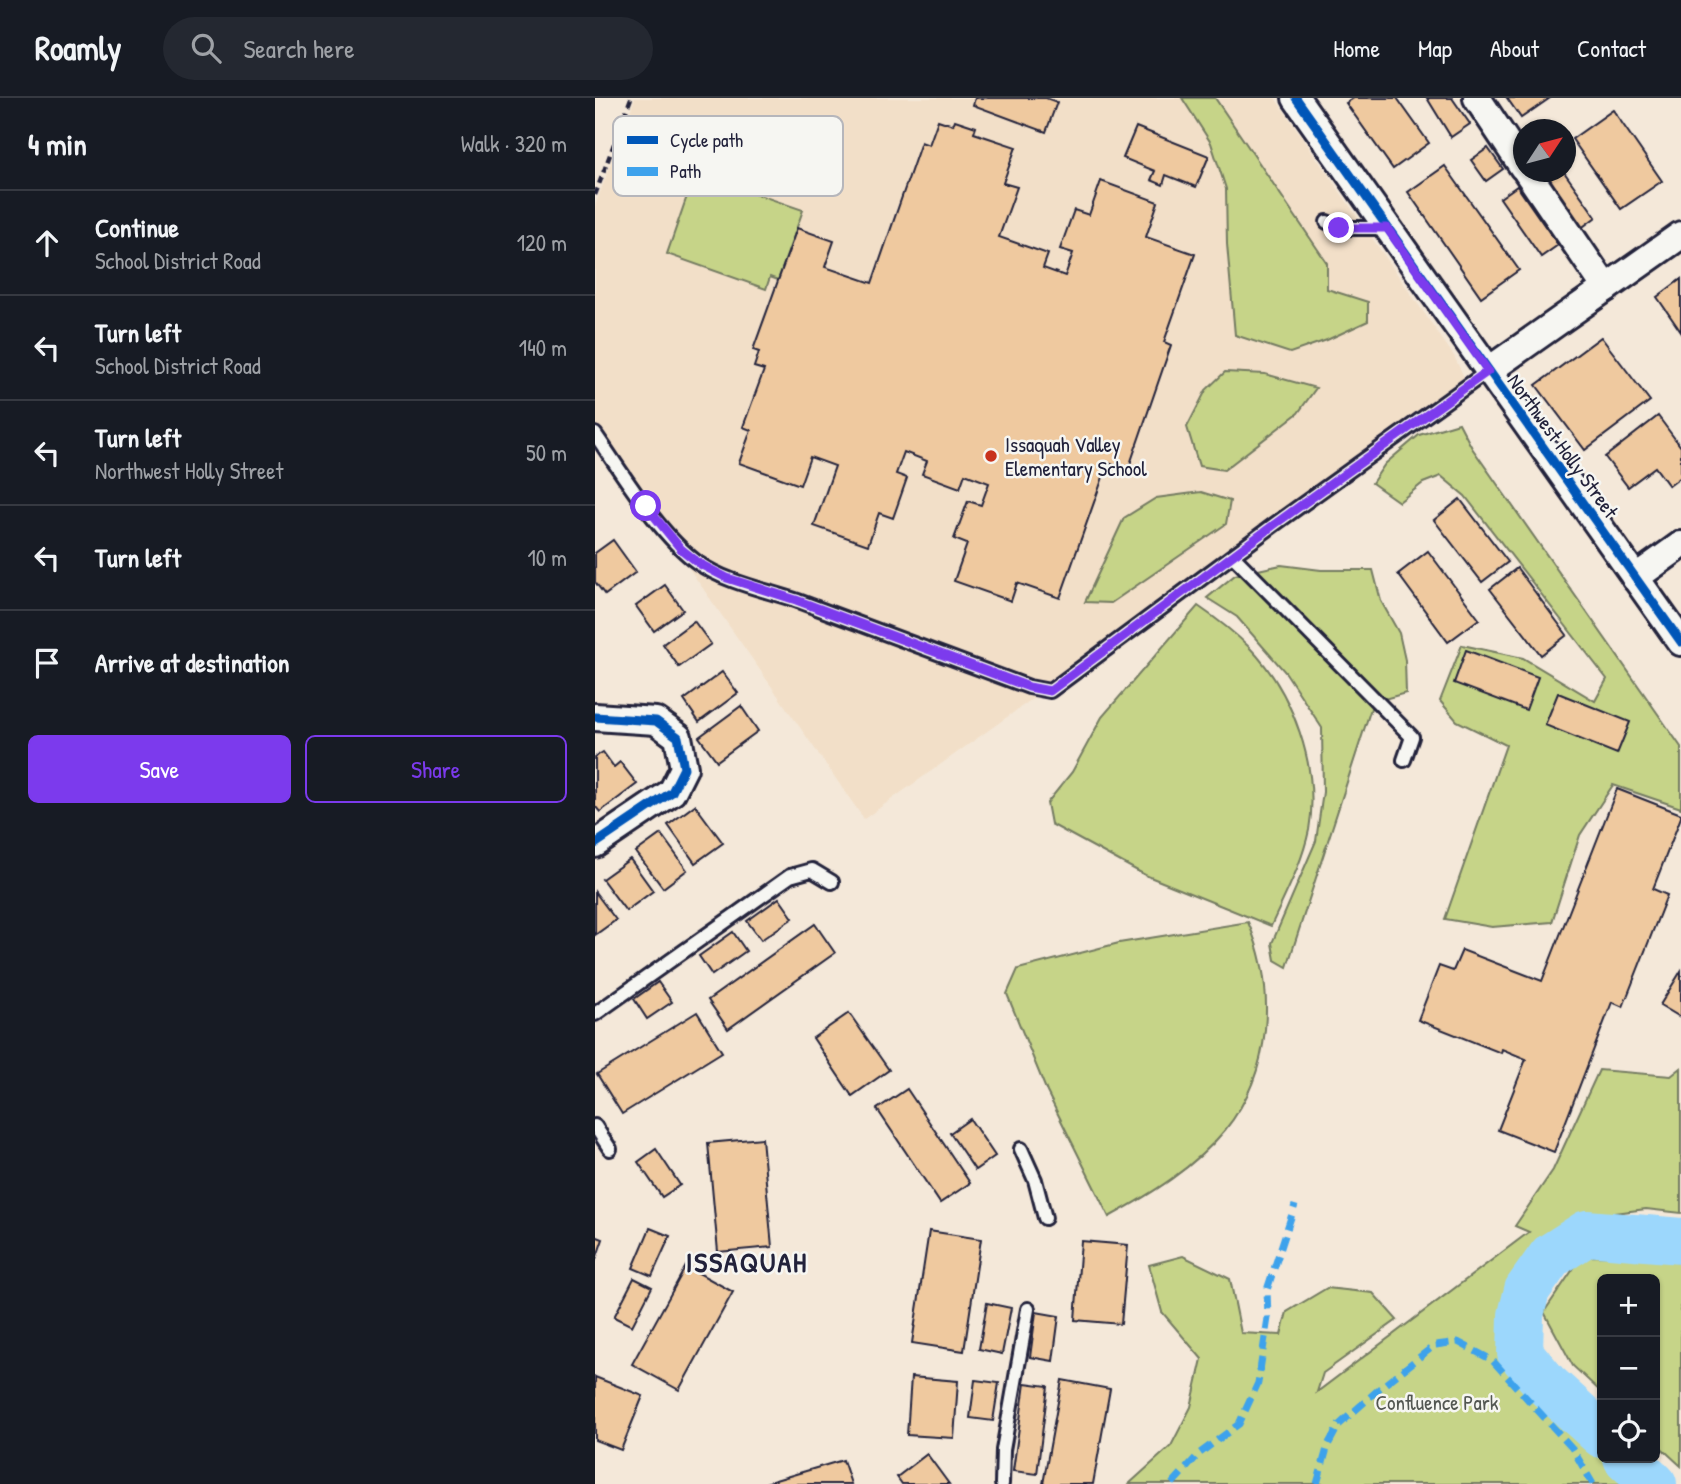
<!DOCTYPE html>
<html lang="en">
<head>
<meta charset="utf-8">
<style>
  :root { --surface:#171b24; --page:#242831; --text:#f1f3f6; --muted:#9ea1a6; --line:#363941; --accent:#7c3aed }
  body { margin:0; font-family:"Patrick Hand",sans-serif; background:var(--page); color:var(--text) }
  .controls { position:absolute; right:21px; bottom:21px; display:grid; overflow:hidden; border-radius:10px; box-shadow:0 2px 5px #0004 }
  .controls button { width:63px; height:63px; display:grid; place-items:center; padding:0; border:0; border-bottom:2px solid var(--line); background:var(--surface); color:var(--text); font:35px sans-serif }
  .compass { position:absolute; left:918px; top:21px; width:63px; height:63px; border-radius:50%; background:var(--surface); box-shadow:0 2px 5px #0004; rotate:54deg }
  .stop { position:absolute; width:21px; height:21px; margin:-16px; border:5px solid #7c3aed; border-radius:50%; background:#fff }
  .stop.end { background:#7c3aed; border-color:#fff; box-shadow:0 2px 7px #0008 }
  .list { margin:0; padding:0; list-style:none }
  h2 { display:flex; justify-content:space-between; align-items:center; height:91px; margin:0; padding:0 28px; font-size:30px }
  h2 small { font-size:23px; font-weight:400; color:var(--muted) }
  .list li { display:grid; grid-template-columns:46px 1fr auto; gap:21px; align-items:center; box-sizing:border-box; height:105px; padding:0 28px; border-top:2px solid var(--line) }
  .list b { display:block; font-size:26px; white-space:nowrap }
  .list p { margin:0; font-size:23px; white-space:nowrap; color:var(--muted) }
  .list em { font-size:23px; font-style:normal; color:var(--muted) }
  .actions { display:flex; gap:14px; padding:21px 28px }
  .actions a { flex:1; padding:16px 0; border:2px solid var(--accent); border-radius:10px; text-align:center; font-size:24px; color:var(--accent) }
  .actions .main { background:var(--accent); color:#fff }
  .icon { flex:none; width:38px; height:38px; fill:none; stroke:currentColor; stroke-width:2; stroke-linecap:round; stroke-linejoin:round }
  .map { position:relative; flex:none; width:1086px; height:1386px; overflow:hidden }
  header { display:flex; align-items:center; gap:42px; box-sizing:border-box; height:98px; padding:0 35px; background:var(--surface); border-bottom:2px solid var(--line) }
  header strong { font-size:33px }
  nav { display:flex; gap:38px; margin-inline-start:auto; font-size:24px }
  .search { width:490px; height:63px; background:var(--page); display:flex; align-items:center; gap:18px; box-sizing:border-box; padding:0 24px; border-radius:38px; color:var(--muted); font-size:26px }
  main { display:flex }
  aside { flex:1; background:var(--surface) }
  .map>svg:first-child { display:block }
  .built { fill:#f2dfc8 }
  .green { fill:#c6d488; stroke:#747b62; stroke-width:2 }
  .lines { fill:none; stroke-linecap:round; stroke-linejoin:round }
  .river { stroke:#9cd7fc; stroke-width:46 }
  .building { fill:#efc99f; stroke:#22223b; stroke-width:2 }
  .lane-casing { stroke:#22223b; stroke-width:18 }
  .street-casing { stroke:#22223b; stroke-width:32 }
  .path { stroke:#22223b; stroke-width:4.5; stroke-dasharray:7 5; stroke-linecap:butt }
  .lane { stroke:#f6f6f2; stroke-width:12 }
  .street { stroke:#f6f6f2; stroke-width:26 }
  .quiet { stroke:#3ea2ec; stroke-width:7; stroke-dasharray:14 7; stroke-linecap:butt }
  .cycleway-casing { stroke:#f6f6f2; stroke-width:13 }
  .cycleway { stroke:#0057b8; stroke-width:9 }
  .route { stroke:#7c3aed; stroke-width:9 }
  .poi-dot { fill:#c8321e; stroke:#f6f6f2; stroke-width:2.5 }
  .labels { text-anchor:middle; dominant-baseline:central; stroke-width:5; stroke-linejoin:round; paint-order:stroke }
  .poi-label { font-size:21px; fill:#22223b; stroke:#f6f6f2; text-anchor:start }
  .street-label { font-size:21px; fill:#22223b; stroke:#f6f6f2 }
  .park-label { font-size:21px; fill:#535752; stroke:#f6f6f2 }
  .district-label { font-size:28px; font-weight:bold; letter-spacing:2px; fill:#22223b; stroke:#f6f6f2 }
  .key { fill:#f6f6f2; stroke:#b6b6bb; stroke-width:2 }
  .key-label { font-size:19px; fill:#22223b }
</style>
</head>
<body>
<header>
<strong>Roamly</strong>
<div class="search"><svg class="icon" aria-label="search" viewBox="0 0 24 24"><circle cx="10" cy="10" r="6"/><path d="M15 15l6 6"/></svg>Search here</div>
<nav><a>Home</a><a>Map</a><a>About</a><a>Contact</a></nav>
</header>
<main>
<aside>
<h2>4 min<small>Walk · 320 m</small></h2>
<ul class="list">
<li><svg class="icon" aria-label="ahead" viewBox="0 0 24 24"><path d="M12 20V5M6 11l6-6 6 6"/></svg><div><b>Continue</b><p>School District Road</p></div><em>120 m</em></li>
<li><svg class="icon" aria-label="left" viewBox="0 0 24 24"><path d="M17 20v-9H6M10 6l-5 5 5 5"/></svg><div><b>Turn left</b><p>School District Road</p></div><em>140 m</em></li>
<li><svg class="icon" aria-label="left" viewBox="0 0 24 24"><path d="M17 20v-9H6M10 6l-5 5 5 5"/></svg><div><b>Turn left</b><p>Northwest Holly Street</p></div><em>50 m</em></li>
<li><svg class="icon" aria-label="left" viewBox="0 0 24 24"><path d="M17 20v-9H6M10 6l-5 5 5 5"/></svg><div><b>Turn left</b></div><em>10 m</em></li>
<li><svg class="icon" aria-label="arrive" viewBox="0 0 24 24"><path d="M6 21V4h12l-3 4 3 4H6"/></svg><div><b>Arrive at destination</b></div></li>
</ul>
<div class="actions"><a class="main">Save</a><a>Share</a></div>
</aside>
<div class="map">
<svg width="1086" height="1386" viewBox="0 0 1086 1386">
  <rect width="100%" height="100%" fill="#f4e8d9"/>
  <filter id="ink" filterUnits="userSpaceOnUse"><feTurbulence type="fractalNoise" baseFrequency=".0143" numOctaves="2"/><feDisplacementMap in="SourceGraphic" scale="14" xChannelSelector="R" yChannelSelector="G"/><feConvolveMatrix kernelMatrix="1 2 1 2 8 2 1 2 1" color-interpolation-filters="sRGB"/></filter>
  <g filter="url(#ink)">
    <path class="built" d="M40,0H680L859,258L871,283L747,380L269,721L0,336V108Z"/>
    <g class="green">
      <path d="M587,0H620L732,165V191L773,204V223L732,242L695,255L640,237L632,146L631,91L616,45Z"/>
      <path d="M100,75L208,112L183,182L175,179L171,191L72,156Z"/>
      <path d="M630,274L670,276L721,290L703,315L629,372L604,368L592,329L611,292Z"/>
      <path d="M864,325L877,350L1086,649V710L1018,687L985,737L957,824L897,829L850,821L911,647L862,623L845,603L867,547L928,560L1000,603L1012,581L870,398L846,378L828,385L804,404L777,385L790,366L824,337Z"/>
      <path d="M606,394L635,403L631,426L516,505L490,504L529,420L561,400Z"/>
      <path d="M686,467L726,472H778L786,503L804,535L810,562L811,595L778,604L692,869L680,862L677,845L721,743L728,694L727,630L691,575L642,519L612,500L640,477Z"/>
      <path d="M603,508C622,521 638,533 654,549C698,594 725,670 714,732C707,766 690,797 676,828L550,777L456,726L452,705L477,674L507,619Z"/>
      <path d="M653,824C682,891 677,974 630,1032C599,1070 556,1096 514,1119L452,994L412,896L423,871L524,845Z"/>
      <path d="M1086,970V1115L1051,1111L989,1119L926,1172L912,1220L918,1273L1037,1386H534L576,1348L596,1309L607,1261L567,1214L554,1167L588,1158L635,1181L646,1235L686,1237L692,1214L732,1190L778,1195L802,1222L728,1275L722,1294L934,1134L920,1128L958,1072L1004,972L1076,978Z"/>
      <path d="M987,1158L1049,1159L1086,1165V1368L1060,1344V1181H1007V1295L978,1268L949,1214Z"/>
    </g>
    <g class="lines">
      <g class="river">
        <path d="M1007,1337L951,1286L925,1255L926,1217L932,1192L956,1158L992,1135L1086,1143"/>
        <path d="M1031,1360L1059,1386"/>
      </g>
    </g>
    <g class="building">
      <path d="M380,0H451L462,4L451,34L378,7Z"/>
      <path d="M759,0H802L834,45L798,71L751,5Z"/>
      <path d="M832,0H857L875,26L856,39Z"/>
      <path d="M912,0H955L926,20Z"/>
      <path d="M1018,12L1067,83L1026,111L977,41Z"/>
      <path d="M343,22L358,27L360,22L381,29L379,35L421,49L408,85L422,89L404,139L453,156L448,170L470,178L478,155L465,151L479,112L494,117L506,83L563,104L551,139L600,156L569,244L576,247L533,372L513,365L465,500L422,485L416,503L359,483L372,446L359,441L373,403L386,407L394,385L370,376L365,390L327,376L332,363L309,354L301,376L312,380L298,420L284,415L273,447L219,428L240,368L215,359L205,387L144,365L156,332L148,329L169,272L159,269L164,254L158,252L202,130L239,143L230,169L277,185L326,44L334,47Z"/>
      <path d="M541,29L614,58L601,89L571,77L568,87L556,82L560,73L528,60Z"/>
      <path d="M893,50L908,71L891,83L876,62Z"/>
      <path d="M850,68L924,172L886,199L813,94Z"/>
      <path d="M944,74H969L1001,119L985,131Z"/>
      <path d="M922,88L963,147L946,159L905,100Z"/>
      <path d="M1086,181V234L1062,199Z"/>
      <path d="M1006,239L1055,303L990,352L941,287Z"/>
      <path d="M1063,318L1086,349V379L1074,388L1060,369L1033,389L1010,359Z"/>
      <path d="M865,401L913,464L887,484L839,422Z"/>
      <path d="M18,442L41,474L10,497L0,484V455Z"/>
      <path d="M833,453L884,521L853,544L803,476Z"/>
      <path d="M922,470L972,537L946,557L895,491Z"/>
      <path d="M70,487L88,512L59,533L41,508Z"/>
      <path d="M99,523L116,546L84,569L68,546Z"/>
      <path d="M871,552L943,579L931,612L859,585Z"/>
      <path d="M127,574L143,595L104,624L89,602Z"/>
      <path d="M963,595L1035,624L1022,656L950,627Z"/>
      <path d="M146,608L163,633L122,663L104,639Z"/>
      <path d="M8,654L19,669L25,664L42,686L5,714L0,708V659Z"/>
      <path d="M1022,691L1086,716V719L1058,791L1072,797L1028,909L1017,904L959,1054L903,1032L931,961L907,951L906,955L823,922L844,868L858,873L867,852L947,883Z"/>
      <path d="M100,707L128,745L100,765L73,727Z"/>
      <path d="M66,736L92,772L68,790L41,754Z"/>
      <path d="M35,761L58,793L31,813L7,781Z"/>
      <path d="M0,794L21,822L0,837Z"/>
      <path d="M184,800L198,820L166,842L152,823Z"/>
      <path d="M220,826L240,855L133,931L113,902Z"/>
      <path d="M138,834L151,853L117,877L104,858Z"/>
      <path d="M1086,873V918L1085,919L1065,907Z"/>
      <path d="M63,884L77,904L52,921L39,901Z"/>
      <path d="M102,914L127,954L27,1016L2,976Z"/>
      <path d="M254,915L294,972L257,998L218,940Z"/>
      <path d="M312,991L375,1085L345,1105L282,1011Z"/>
      <path d="M375,1021L400,1058L380,1072L355,1035Z"/>
      <path d="M167,1040L177,1149L123,1154L113,1045Z"/>
      <path d="M61,1051L85,1087L67,1099L43,1064Z"/>
      <path d="M55,1130L75,1138L57,1178L38,1170Z"/>
      <path d="M334,1133L386,1141L369,1253L317,1245Z"/>
      <path d="M0,1138L8,1141L0,1164Z"/>
      <path d="M486,1143L533,1147L526,1226L480,1222Z"/>
      <path d="M91,1168L138,1194L84,1292L37,1266Z"/>
      <path d="M39,1180L57,1189L37,1228L19,1219Z"/>
      <path d="M392,1205L416,1210L407,1256L384,1251Z"/>
      <path d="M441,1214L464,1218L458,1263L435,1259Z"/>
      <path d="M0,1279L48,1298L26,1352L0,1342Z"/>
      <path d="M316,1279L363,1283L359,1340L312,1337Z"/>
      <path d="M380,1282L404,1285L398,1323L375,1320Z"/>
      <path d="M467,1282L515,1291L498,1386H448Z"/>
      <path d="M430,1285L453,1288L442,1376L418,1373Z"/>
      <path d="M332,1356L354,1386H307L302,1379Z"/>
      <path d="M248,1362L256,1386H167Z"/>
    </g>
    <g class="lines">
      <g class="lane-casing">
        <g id="lane">
          <path d="M732,124L744,130H791"/>
          <path d="M0,336C28,376 64,437 103,465C132,485 171,492 203,503C280,531 357,560 434,589L455,593L680,426L893,273"/>
          <path d="M638,458L817,639L809,662"/>
          <path d="M0,916L195,778L217,772L237,784"/>
          <path d="M0,1028L15,1051"/>
          <path d="M426,1051L440,1082L450,1120"/>
          <path d="M407,1386L408,1352L433,1211"/>
        </g>
      </g>
      <g class="street-casing">
        <g id="street">
          <path d="M701,0L1086,544"/>
          <path d="M882,0L928,69"/>
          <path d="M932,74L1011,190"/>
          <path d="M893,273L1086,137"/>
          <path d="M1040,480L1086,447"/>
          <path d="M0,619L61,623L83,639L89,670L77,694L0,746"/>
        </g>
      </g>
      <path class="path" d="M0,97L36,0"/>
      <use href="#lane" class="lane"/>
      <use href="#street" class="street"/>
      <g class="quiet">
        <path d="M577,1386L605,1355L644,1326L663,1285L673,1220L672,1192L700,1107"/>
        <path d="M722,1386L733,1347L744,1327L785,1290L840,1247L863,1244L897,1262L977,1350L998,1386"/>
      </g>
      <g class="cycleway-casing">
        <g id="cycleway">
          <path d="M701,0L1086,544"/>
          <path d="M0,619L61,623L83,639L89,670L77,694L0,746"/>
        </g>
      </g>
      <use href="#cycleway" class="cycleway"/>
    </g>
  </g>
  <g class="lines" filter="url(#ink)">
    <path class="route" d="M51,408L86,451L105,466L132,480L201,502L434,589L455,593L680,426L893,273L792,130H744"/>
  </g>
  <circle class="poi-dot" cx="396" cy="358" r="7"/>
  <g class="labels">
    <g class="poi-label">
      <text x="410" y="346">Issaquah Valley<tspan x="410" dy="24">Elementary School</tspan></text>
    </g>
    <g class="street-label">
      <text transform="translate(968 348) rotate(54)">Northwest Holly Street</text>
    </g>
    <g class="park-label">
      <text x="842" y="1304">Confluence Park</text>
    </g>
    <g class="district-label">
      <text x="152" y="1164">ISSAQUAH</text>
    </g>
  </g>
  <rect x="18" y="18" width="230" height="80" rx="10" class="key"/>
  <rect x="32" y="38" width="31" height="8" fill="#0057b8"/>
  <rect x="32" y="69" width="31" height="9" fill="#3ea2ec"/>
  <g class="key-label">
    <text x="75" y="49">Cycle path</text>
    <text x="75" y="80">Path</text>
  </g>
</svg>
<div class="controls">
<button>+</button>
<button>−</button>
<button><svg class="icon" aria-label="locate" viewBox="0 0 24 24"><circle cx="12" cy="12" r="6"/><path d="M12 2v4M12 18v4M2 12h4M18 12h4"/></svg></button>
</div>
<svg class="compass" viewBox="-18 -18 36 36"><path d="M0-13l5 13h-10z" fill="#e53935"/><path d="M0 13l5-13h-10z" fill="#9ea1a6"/></svg>
<div class="stop" style="left:51px;top:408px"></div>
<div class="stop end" style="left:744px;top:130px"></div>
</div>
</main>
</body>
</html>
